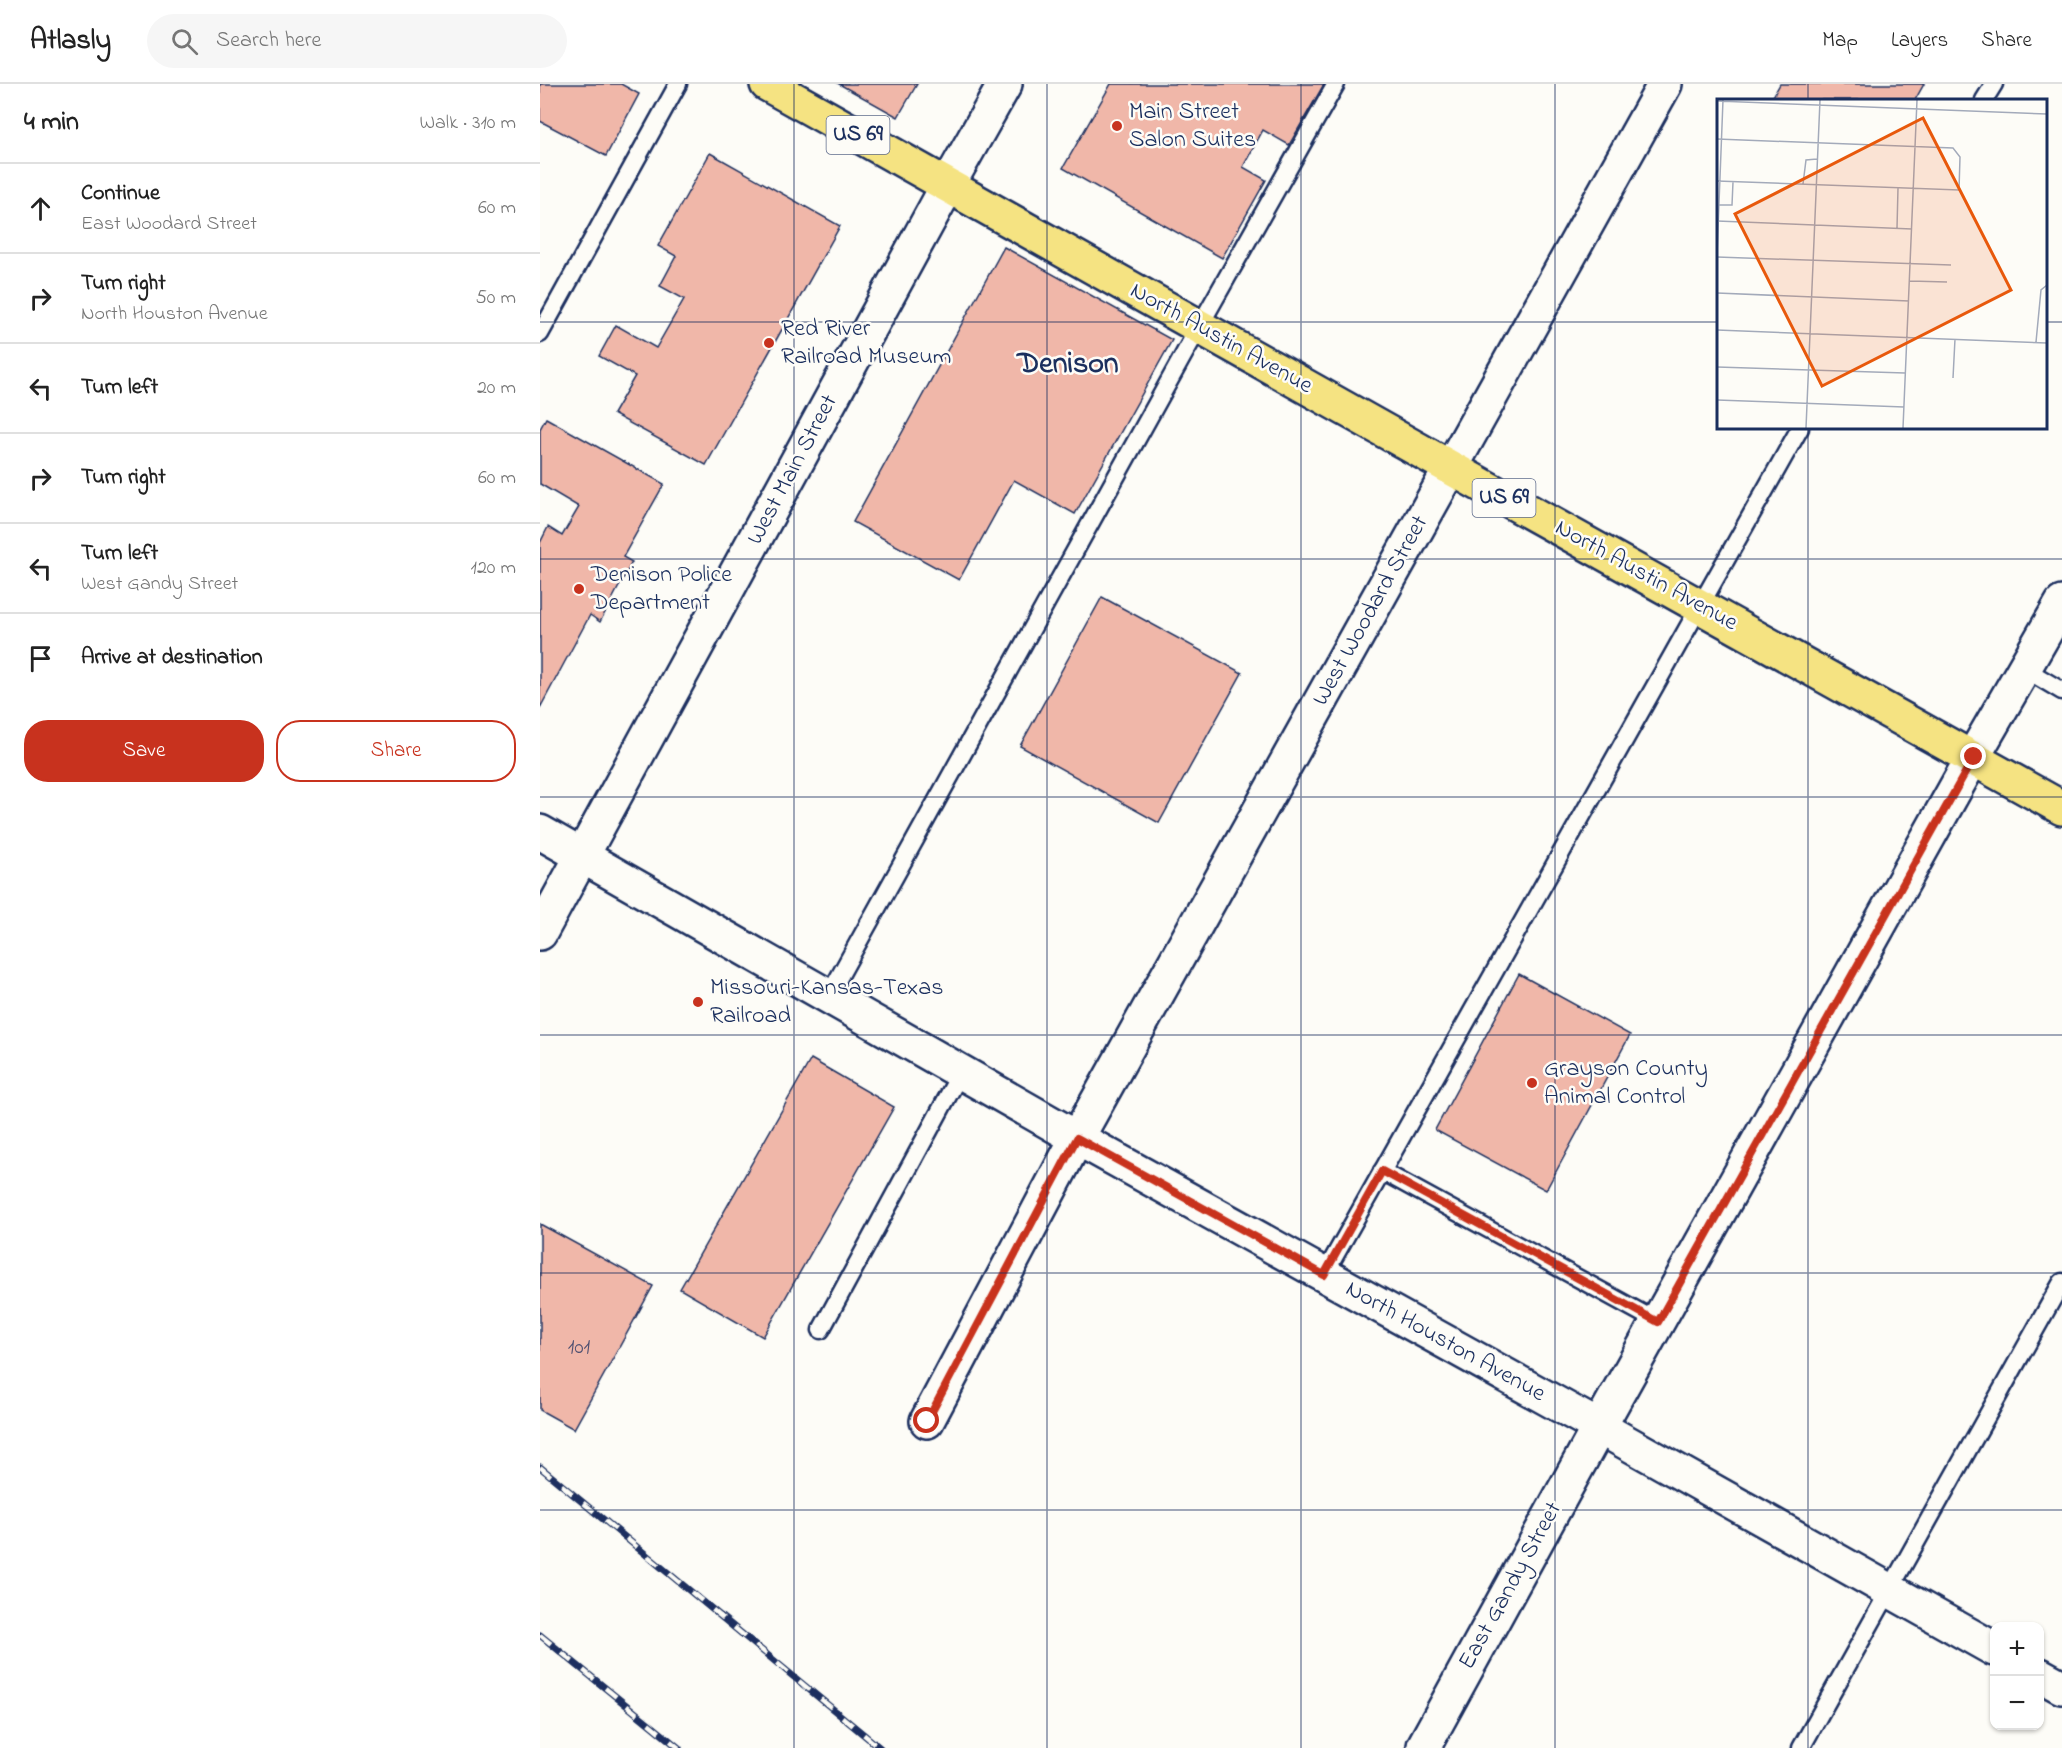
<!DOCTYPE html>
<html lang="en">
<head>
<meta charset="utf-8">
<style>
  :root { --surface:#fff; --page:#f6f6f6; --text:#222; --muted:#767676; --line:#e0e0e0; --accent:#c8321e }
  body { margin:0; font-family:"Indie Flower",sans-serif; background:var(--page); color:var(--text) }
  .controls { position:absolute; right:18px; bottom:18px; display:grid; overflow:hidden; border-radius:12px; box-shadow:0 2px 4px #0004 }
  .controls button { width:54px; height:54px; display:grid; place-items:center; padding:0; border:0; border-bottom:2px solid var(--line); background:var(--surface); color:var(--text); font:30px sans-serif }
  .stop { position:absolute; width:18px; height:18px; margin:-14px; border:4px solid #c8321e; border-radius:50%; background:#fff }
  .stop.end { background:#c8321e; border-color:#fff; box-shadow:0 2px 6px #0008 }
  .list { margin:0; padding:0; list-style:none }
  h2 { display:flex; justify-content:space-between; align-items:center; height:78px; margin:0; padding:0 24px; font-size:26px }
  h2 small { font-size:20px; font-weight:400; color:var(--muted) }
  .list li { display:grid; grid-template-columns:39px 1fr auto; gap:18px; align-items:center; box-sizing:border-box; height:90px; padding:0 24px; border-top:2px solid var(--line) }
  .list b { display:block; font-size:22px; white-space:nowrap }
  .list p { margin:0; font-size:20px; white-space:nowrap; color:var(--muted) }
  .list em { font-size:20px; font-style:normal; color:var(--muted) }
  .actions { display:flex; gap:12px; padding:18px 24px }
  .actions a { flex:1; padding:14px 0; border:2px solid var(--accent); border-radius:24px; text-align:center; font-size:21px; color:var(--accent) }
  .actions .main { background:var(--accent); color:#fff }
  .icon { flex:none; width:33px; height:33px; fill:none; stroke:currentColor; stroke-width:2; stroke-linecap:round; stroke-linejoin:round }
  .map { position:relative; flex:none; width:1522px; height:1664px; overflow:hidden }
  header { display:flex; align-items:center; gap:36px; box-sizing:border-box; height:84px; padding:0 30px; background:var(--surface); border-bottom:2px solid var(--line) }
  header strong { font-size:28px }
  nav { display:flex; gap:33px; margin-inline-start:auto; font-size:21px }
  .search { width:420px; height:54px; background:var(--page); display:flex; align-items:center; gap:15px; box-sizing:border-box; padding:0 21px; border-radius:33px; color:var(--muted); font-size:22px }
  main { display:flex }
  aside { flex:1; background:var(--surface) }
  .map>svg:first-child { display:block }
  .building { fill:#f0b7a9; stroke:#1b2f5e; stroke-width:1.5 }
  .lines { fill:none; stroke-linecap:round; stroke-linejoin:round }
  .lane-casing { stroke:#1b2f5e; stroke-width:21 }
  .street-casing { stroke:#1b2f5e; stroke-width:38 }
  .secondary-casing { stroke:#1b2f5e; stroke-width:38 }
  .highway-casing { stroke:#1b2f5e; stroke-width:38 }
  .lane { stroke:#fdfcf7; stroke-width:16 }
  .street { stroke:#fdfcf7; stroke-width:33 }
  .secondary { stroke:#fdfcf7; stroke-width:33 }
  .highway { stroke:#f5e382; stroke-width:33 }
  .rail-casing { stroke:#1b2f5e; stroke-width:7 }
  .rail { stroke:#fdfcf7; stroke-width:4.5; stroke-dasharray:14; stroke-linecap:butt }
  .route { stroke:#c8321e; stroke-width:8 }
  .grid { fill:none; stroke:#1b2f5e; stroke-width:1.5; stroke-opacity:0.55 }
  .poi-dot { fill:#c8321e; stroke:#fdfcf7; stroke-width:2 }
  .labels { text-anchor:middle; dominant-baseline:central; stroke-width:5; stroke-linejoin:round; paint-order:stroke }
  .number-label { font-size:21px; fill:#505171 }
  .shield { fill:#fdfcf7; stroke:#5f6c8c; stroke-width:1.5 }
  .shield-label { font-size:22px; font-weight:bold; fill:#1b2f5e }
  .poi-label { font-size:24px; fill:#1b2f5e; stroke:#fdfcf7; text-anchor:start }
  .street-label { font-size:24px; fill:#1b2f5e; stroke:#fdfcf7 }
  .district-label { font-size:30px; font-weight:bold; fill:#1b2f5e; stroke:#fdfcf7 }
  .inset-road { fill:none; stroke:#a3aaba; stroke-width:1.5 }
  .view { fill:#e8590c; fill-opacity:0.15; stroke:#e8590c; stroke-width:3 }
  .inset-edge { fill:none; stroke:#1b2f5e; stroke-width:3 }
</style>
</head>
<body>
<header>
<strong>Atlasly</strong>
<div class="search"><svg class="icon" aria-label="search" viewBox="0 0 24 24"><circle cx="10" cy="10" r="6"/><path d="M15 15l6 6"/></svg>Search here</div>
<nav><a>Map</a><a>Layers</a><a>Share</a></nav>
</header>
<main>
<aside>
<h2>4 min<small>Walk · 310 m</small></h2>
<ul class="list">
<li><svg class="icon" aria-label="ahead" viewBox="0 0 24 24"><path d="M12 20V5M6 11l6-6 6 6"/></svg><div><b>Continue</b><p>East Woodard Street</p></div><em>60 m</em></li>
<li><svg class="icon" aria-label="right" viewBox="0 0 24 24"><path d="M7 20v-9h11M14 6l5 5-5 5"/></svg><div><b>Turn right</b><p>North Houston Avenue</p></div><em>50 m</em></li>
<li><svg class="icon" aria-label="left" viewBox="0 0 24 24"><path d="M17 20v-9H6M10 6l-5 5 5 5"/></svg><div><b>Turn left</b></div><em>20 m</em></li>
<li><svg class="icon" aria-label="right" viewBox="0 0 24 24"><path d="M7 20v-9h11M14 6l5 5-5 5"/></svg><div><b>Turn right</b></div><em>60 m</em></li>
<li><svg class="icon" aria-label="left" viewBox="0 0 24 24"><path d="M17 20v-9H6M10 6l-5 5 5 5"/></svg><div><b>Turn left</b><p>West Gandy Street</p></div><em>120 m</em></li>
<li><svg class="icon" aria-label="arrive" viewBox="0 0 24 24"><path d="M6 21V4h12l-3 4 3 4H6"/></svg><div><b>Arrive at destination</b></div></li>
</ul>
<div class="actions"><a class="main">Save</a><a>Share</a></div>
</aside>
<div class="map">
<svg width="1522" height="1664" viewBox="0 0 1522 1664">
  <rect width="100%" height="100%" fill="#fdfcf7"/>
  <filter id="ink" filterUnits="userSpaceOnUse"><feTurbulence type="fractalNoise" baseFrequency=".0167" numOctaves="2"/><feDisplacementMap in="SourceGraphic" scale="12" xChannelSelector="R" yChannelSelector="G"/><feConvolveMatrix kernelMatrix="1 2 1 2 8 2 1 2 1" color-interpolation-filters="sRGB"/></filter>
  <g filter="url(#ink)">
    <g class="building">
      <path d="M0,0H81L99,10L66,72L0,37Z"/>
      <path d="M299,0H377L358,33Z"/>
      <path d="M571,0H784L749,61L723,46L703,83L726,96L682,174L523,84Z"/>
      <path d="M1240,0H1384L1375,16H1231Z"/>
      <path d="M170,69L300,142L166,381L73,330L95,292L59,272L76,241L116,264L144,215L120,202L136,172L118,162Z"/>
      <path d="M464,163L632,256L535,430L474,396L419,496L313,438Z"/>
      <path d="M6,334L124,400L83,473L92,478L60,538L50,531L0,624V459L8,443L22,452L39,423L0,400V345Z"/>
      <path d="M562,513L702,589L619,739L480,662Z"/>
      <path d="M979,890L1090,951L1006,1106L895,1046Z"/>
      <path d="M271,975L354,1023L223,1253L140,1205Z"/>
      <path d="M0,1140L113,1202L34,1345L0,1326Z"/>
    </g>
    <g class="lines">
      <g class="lane-casing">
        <g id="lane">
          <path d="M1444,16L1454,0"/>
          <path d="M0,250L138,0"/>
          <path d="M1485,585L1522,607"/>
          <path d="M288,913L659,243L796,0"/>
          <path d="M842,1087L1118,1238"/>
          <path d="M784,1191L1260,344"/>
          <path d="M281,1246L421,988"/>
          <path d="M1261,1664L1522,1198"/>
        </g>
      </g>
      <g class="street-casing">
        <g id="street">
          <path d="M387,1337L537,1054L1125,0"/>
          <path d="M884,1662L1059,1343L1433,673L1522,519"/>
        </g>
      </g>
      <g class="secondary-casing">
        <g id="secondary">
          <path d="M0,748L537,1054L1059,1343L1454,1565"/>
          <path d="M0,849L408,101L465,0"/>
          <path d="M1500,1591L1522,1603"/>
        </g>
      </g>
      <g class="highway-casing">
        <path id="highway" d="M227,0L911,384L1522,724"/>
      </g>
      <use href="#lane" class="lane"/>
      <use href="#street" class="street"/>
      <use href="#secondary" class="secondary"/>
      <use href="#highway" class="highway"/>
      <g class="rail-casing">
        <g id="rail">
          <path d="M0,1383L340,1664"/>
          <path d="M0,1551L139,1664"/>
        </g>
      </g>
      <use href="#rail" class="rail"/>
    </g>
  </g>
  <g class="lines" filter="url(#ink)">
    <path class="route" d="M387,1337L537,1054L784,1191L842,1087L1118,1238L1434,673"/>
  </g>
  <path class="grid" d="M254,0V1664M507,0V1664M761,0V1664M1015,0V1664M1268,0V16M0,238H1178M1506,238H1522M1268,344V1664M0,475H1522M0,713H1522M0,951H1522M0,1189H1522M0,1426H1522"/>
  <g class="poi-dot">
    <circle cx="577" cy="42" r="6"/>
    <circle cx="229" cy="259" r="6"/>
    <circle cx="39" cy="505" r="6"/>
    <circle cx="158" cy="918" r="6"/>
    <circle cx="992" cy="999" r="6"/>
  </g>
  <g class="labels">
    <g class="number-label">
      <text x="39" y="1264">101</text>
    </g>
    <g class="shield">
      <rect x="286.5" y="32" width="63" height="38" rx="4.5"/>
      <rect x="932.5" y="395" width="63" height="38" rx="4.5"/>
    </g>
    <g class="shield-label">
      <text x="318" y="51">US 69</text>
      <text x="964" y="414">US 69</text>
    </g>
    <g class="poi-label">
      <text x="589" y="28">Main Street<tspan x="589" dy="28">Salon Suites</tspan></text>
      <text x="241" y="245">Red River<tspan x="241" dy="28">Railroad Museum</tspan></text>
      <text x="51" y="491">Denison Police<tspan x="51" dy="28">Department</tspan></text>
      <text x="170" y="904">Missouri-Kansas-Texas<tspan x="170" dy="28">Railroad</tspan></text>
      <text x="1004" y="985">Grayson County<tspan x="1004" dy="28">Animal Control</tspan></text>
    </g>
    <g class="street-label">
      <text transform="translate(681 255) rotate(29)">North Austin Avenue</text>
      <text transform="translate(253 386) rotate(-62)">West Main Street</text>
      <text transform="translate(1106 492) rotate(29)">North Austin Avenue</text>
      <text transform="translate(831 527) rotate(-61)">West Woodard Street</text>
      <text transform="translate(905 1258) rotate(29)">North Houston Avenue</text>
      <text transform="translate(971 1502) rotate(-61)">East Gandy Street</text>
    </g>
    <g class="district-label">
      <text x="528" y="281">Denison</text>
    </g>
  </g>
  <g transform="translate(1177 15)">
    <rect width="330" height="330" fill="#fdfcf7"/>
    <path class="inset-road" d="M0,2L330,15M0,40L236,49L243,58L242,91L0,82M86,85L89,61L100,60M2,106H15L16,83M0,122L195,130M180,129L181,89M0,156L6,1M0,158L234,166M193,182L230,183M0,194L192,202M0,231L330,244M319,243L324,191L330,186M0,268L188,274M236,279L238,240M0,301L187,308M89,329L103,1M186,329L200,1"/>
    <path class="view" d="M206,19L294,191L105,287L18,115Z"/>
    <rect width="330" height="330" class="inset-edge"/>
  </g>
</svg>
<div class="controls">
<button>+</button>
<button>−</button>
</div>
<div class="stop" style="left:387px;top:1337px"></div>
<div class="stop end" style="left:1434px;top:673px"></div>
</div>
</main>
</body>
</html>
